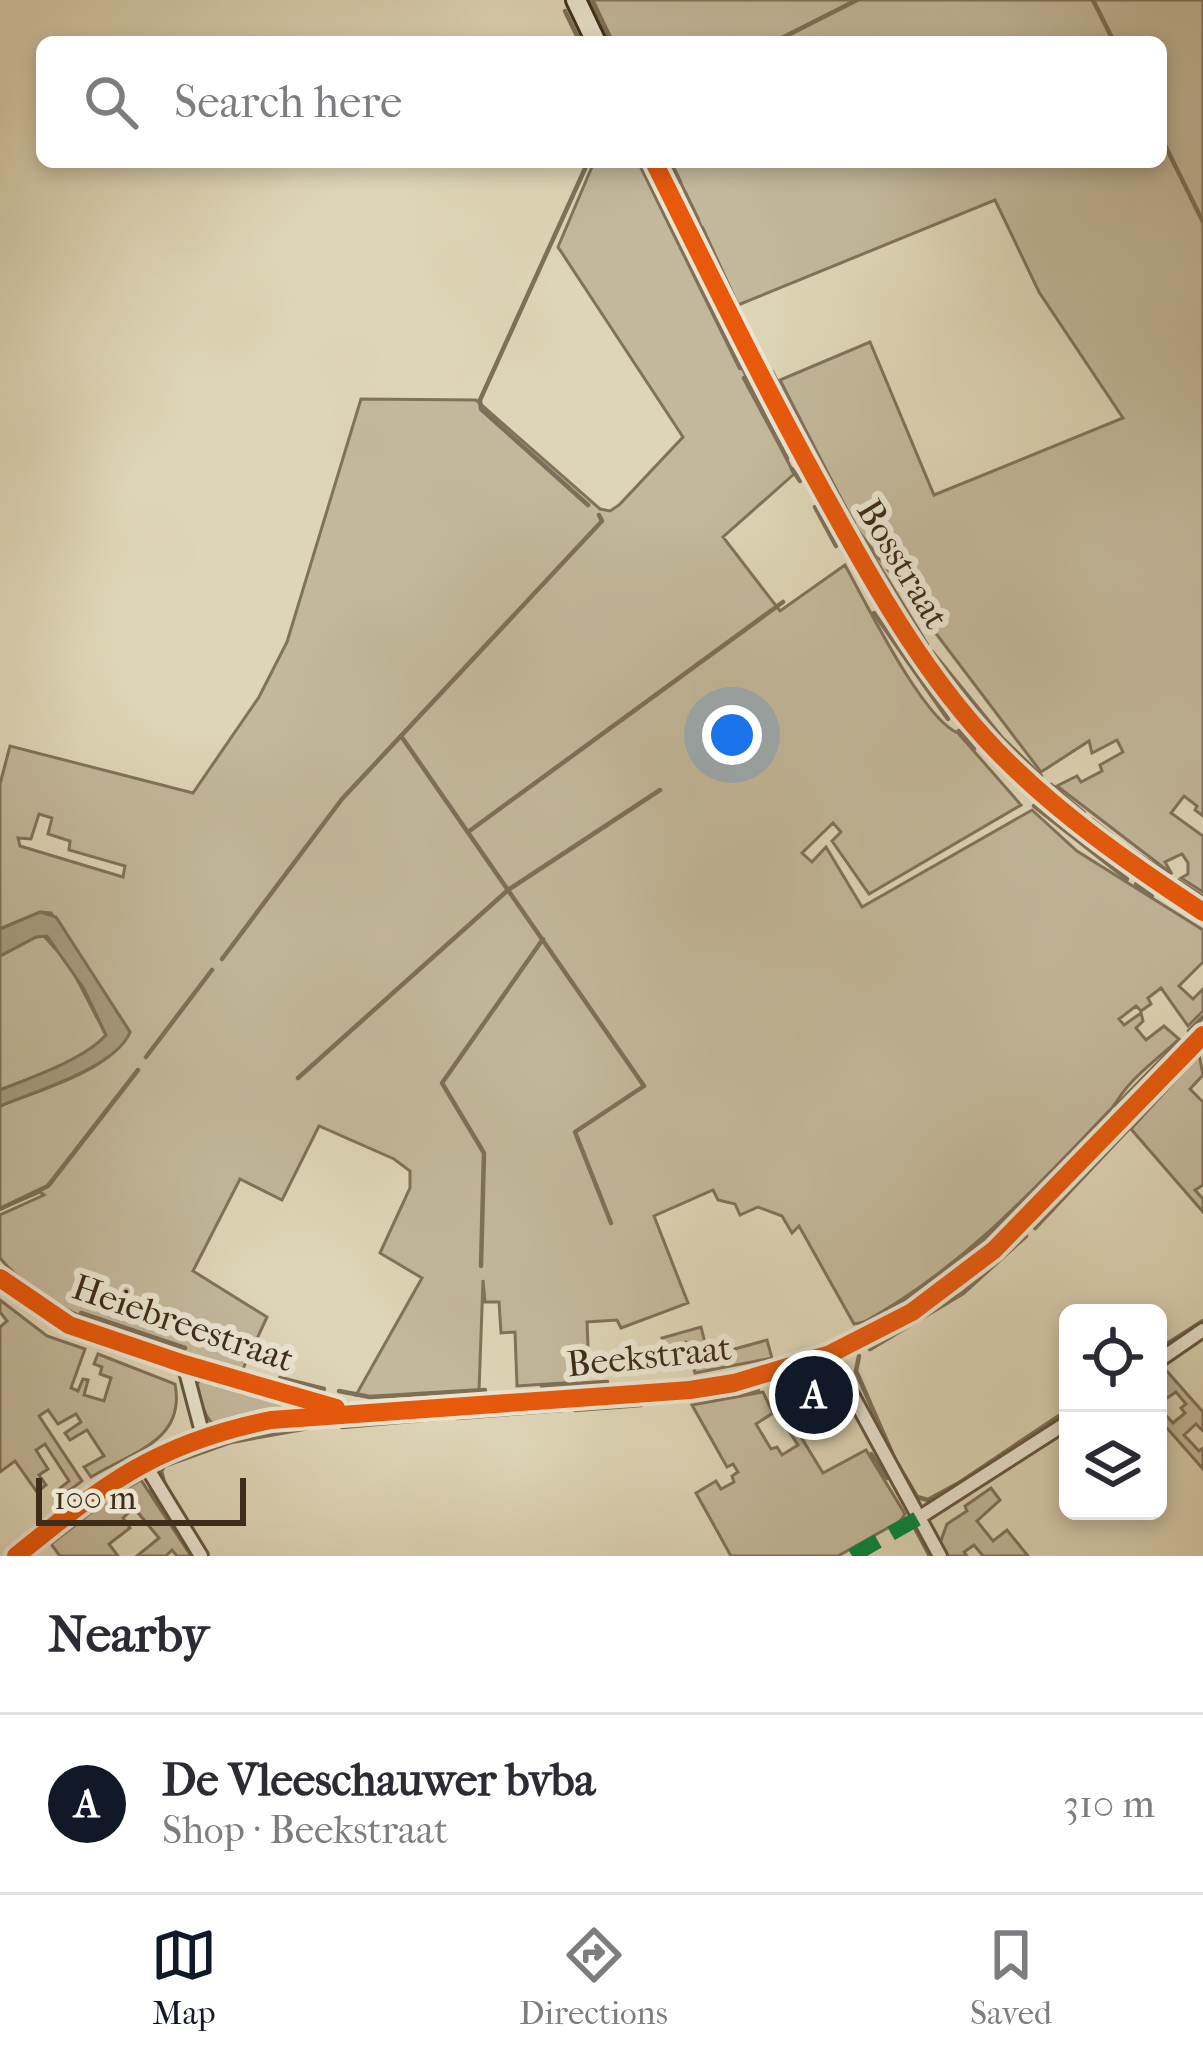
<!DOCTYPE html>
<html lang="en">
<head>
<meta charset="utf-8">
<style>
  :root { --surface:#fff; --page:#f2f2f3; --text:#2b2b33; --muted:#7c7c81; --line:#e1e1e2; --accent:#111827 }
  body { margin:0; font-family:"IM FELL French Canon",serif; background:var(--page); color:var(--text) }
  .controls { position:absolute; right:36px; bottom:36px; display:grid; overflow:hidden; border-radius:18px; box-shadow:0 6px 18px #0003 }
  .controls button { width:108px; height:108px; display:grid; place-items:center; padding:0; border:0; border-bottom:3px solid var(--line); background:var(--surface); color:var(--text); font:60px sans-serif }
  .scale { position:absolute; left:36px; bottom:30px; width:210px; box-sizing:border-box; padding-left:12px; border:6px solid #3f2d1a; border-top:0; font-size:33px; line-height:42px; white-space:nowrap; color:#3f2d1a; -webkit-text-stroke:9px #eae4d0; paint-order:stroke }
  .you { position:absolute; left:732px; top:735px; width:42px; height:42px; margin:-30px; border:9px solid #fff; border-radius:50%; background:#1a73e8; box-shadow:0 0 0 18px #1a73e833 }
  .badge { display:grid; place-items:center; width:78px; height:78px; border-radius:50%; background:var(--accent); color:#fff; font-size:39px; font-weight:700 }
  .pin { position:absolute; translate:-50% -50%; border:6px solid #fff; box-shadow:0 3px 12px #0006 }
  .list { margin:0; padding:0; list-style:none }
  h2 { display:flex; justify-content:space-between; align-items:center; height:156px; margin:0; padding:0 48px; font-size:51px }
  h2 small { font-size:39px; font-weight:400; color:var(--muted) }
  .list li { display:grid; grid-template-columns:78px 1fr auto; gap:36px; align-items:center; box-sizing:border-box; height:180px; padding:0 48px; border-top:3px solid var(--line) }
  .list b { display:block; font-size:45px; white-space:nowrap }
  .list p { margin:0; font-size:39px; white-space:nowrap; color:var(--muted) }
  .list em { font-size:39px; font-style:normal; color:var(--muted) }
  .icon { flex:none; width:66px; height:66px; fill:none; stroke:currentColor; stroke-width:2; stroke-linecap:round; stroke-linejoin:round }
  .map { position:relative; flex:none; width:1203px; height:1556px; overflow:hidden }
  .search { position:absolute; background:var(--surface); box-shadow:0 6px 18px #0003; left:36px; right:36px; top:36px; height:132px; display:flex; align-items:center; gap:30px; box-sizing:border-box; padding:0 42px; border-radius:18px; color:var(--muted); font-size:45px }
  .sheet { height:336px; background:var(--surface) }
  nav { display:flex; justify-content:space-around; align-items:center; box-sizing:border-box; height:168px; border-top:3px solid var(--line); background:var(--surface); font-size:33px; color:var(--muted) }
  nav a { display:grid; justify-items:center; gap:6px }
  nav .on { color:var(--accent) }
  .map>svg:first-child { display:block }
  .green { fill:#c3b89b; stroke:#81725a; stroke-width:3; fill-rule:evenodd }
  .water { fill:#a89c81; stroke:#7e7058; stroke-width:3 }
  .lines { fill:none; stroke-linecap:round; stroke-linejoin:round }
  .stream { stroke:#7e7058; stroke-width:4.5 }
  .street-casing { stroke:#675741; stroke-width:18 }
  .secondary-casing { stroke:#3f2d1a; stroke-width:24 }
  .street { stroke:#eae4d0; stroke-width:12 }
  .secondary { stroke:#eae4d0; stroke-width:18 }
  .quiet { stroke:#00873e; stroke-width:15; stroke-dasharray:30 15; stroke-linecap:butt }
  .cycleway-casing { stroke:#eae4d0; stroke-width:26 }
  .cycleway { stroke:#e8590c; stroke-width:18 }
  .labels { text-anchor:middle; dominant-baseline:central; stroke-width:12; stroke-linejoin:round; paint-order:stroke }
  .street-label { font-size:36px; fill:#3f2d1a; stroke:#eae4d0 }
</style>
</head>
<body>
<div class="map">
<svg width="1203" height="1556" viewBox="0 0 1203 1556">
  <rect width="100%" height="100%" fill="#ded5b6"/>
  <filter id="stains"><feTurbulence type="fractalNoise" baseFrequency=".00167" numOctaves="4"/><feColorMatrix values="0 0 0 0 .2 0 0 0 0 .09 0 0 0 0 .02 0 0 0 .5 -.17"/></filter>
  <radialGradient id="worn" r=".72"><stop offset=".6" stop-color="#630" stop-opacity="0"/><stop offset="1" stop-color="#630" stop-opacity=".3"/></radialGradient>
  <g class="green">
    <path d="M593,0H1203V816L1195,810L1197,806L1184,796L1171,813L1203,836V892L1181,878L1188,874V863L1182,854L1165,862L1172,874L1057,786L1077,776L1081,782L1102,771L1100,765L1123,752L1117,740L1092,753L1089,741L1041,772L856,528L780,380L870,342L934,495L1123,418L1039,292L995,200L738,305L671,162H1161V42H613Z"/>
    <path d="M594,162H641L794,474L723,537L780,611L845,565C866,603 923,719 958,733L1021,805L869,894L832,841L841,832L833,823L802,853L812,862L826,847L862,907L1032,810L1077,851L1203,930V962L1179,986L1193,999L1203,989V1011L1188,1026L1161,988L1148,998L1151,1004L1141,1011L1136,1006L1119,1019L1124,1025L1141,1013L1143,1021L1136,1028L1146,1040L1164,1026L1179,1039C1160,1057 1133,1076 1119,1098C1081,1153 924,1314 854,1324L799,1226L792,1233L782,1216L758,1207L740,1215L735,1204L718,1200L713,1190L654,1216L688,1303L621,1328L617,1320L587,1322L588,1346L583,1347L584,1365L576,1371L578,1382L517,1386L515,1332L501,1333L499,1302H485L483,1280L479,1391L370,1397L356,1395L422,1278L380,1253L410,1188V1171L394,1159L319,1126L282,1200L240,1179L193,1271L267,1317L242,1371C162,1344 53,1323 0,1258V1215L44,1195L40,1192L0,1209V1106C41,1089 108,1073 130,1032L51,913L40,912L0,929V784L10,746L193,793L259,697L287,642L361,399L476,400L600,509L610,511L619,505L683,437L558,247ZM39,814L52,818L48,834L70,841L69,850L125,866L123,877L20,846L18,838L31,839Z"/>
    <path d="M42,934L69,964L106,1035C83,1062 33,1077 0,1090V956Z"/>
    <path d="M1199,1054L1203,1075L1190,1089L1203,1102V1185L1195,1190L1203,1199V1212L1131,1129Z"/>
    <path d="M0,1300L47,1336L85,1349L71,1388L78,1391L83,1379L88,1380L84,1395L104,1401L111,1378L100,1374L102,1367L94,1364L98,1354L175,1384C186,1441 132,1452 91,1477L84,1467L104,1456L87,1430L70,1440L65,1433L81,1422L76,1414L58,1424L48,1410L39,1416L82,1481L58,1499L54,1493L69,1481L45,1444L36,1450L48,1469L39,1475L46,1485L37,1492L15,1461L0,1472V1327L7,1321L0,1312Z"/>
    <path d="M701,1327L705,1343L698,1347L702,1358L767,1340L772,1358L695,1373L686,1342L674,1345L677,1357L671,1359L662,1338Z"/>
    <path d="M1165,1369L1203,1412V1431L1196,1424L1184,1435L1199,1451L1203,1448V1469L1158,1418V1407L1173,1423L1185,1413L1181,1408L1186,1404L1176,1392L1158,1404V1374Z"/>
    <path d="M203,1378L284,1401L288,1406L213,1424C203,1415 199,1396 197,1383Z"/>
    <path d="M798,1382L806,1395L793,1403L798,1413L806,1409L816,1427L801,1437L823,1473L866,1450L905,1514L900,1521L838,1556H731L696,1493L716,1481L721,1489L734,1482L732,1476L738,1472L733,1464L727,1467L692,1405L763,1392L773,1413L756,1424L771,1449L777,1447L782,1455L798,1445L786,1427L793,1422L775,1389Z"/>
    <path d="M141,1480L191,1556H177L172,1550L166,1556H137L159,1538L134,1508L123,1518L130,1528L109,1544L118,1556H60L51,1544L107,1500Z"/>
    <path d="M991,1488L1000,1500L977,1521L993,1541L1007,1530L1028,1556H983L974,1545L964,1552L967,1556H944L939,1546L947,1524L967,1511L965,1506Z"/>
  </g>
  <path class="water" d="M40,912L56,917L130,1032C117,1067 34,1092 0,1106V1090C30,1078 85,1059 106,1035L84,989L47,936L36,937L0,956V929Z"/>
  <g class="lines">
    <g class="stream">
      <path d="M591,0L611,42"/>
      <path d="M1093,0L1114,42"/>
      <path d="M565,11L580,42"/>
      <path d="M774,42L857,0"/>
      <path d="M1161,137L1203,222"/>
      <path d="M588,162L480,400L481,409L588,505"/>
      <path d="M639,162L740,368"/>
      <path d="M670,162L680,182"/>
      <path d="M685,193L698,220"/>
      <path d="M702,228L732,294"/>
      <path d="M772,372L804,434"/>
      <path d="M744,378L787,458"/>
      <path d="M813,449L854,524"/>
      <path d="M792,469L800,481"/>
      <path d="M815,507L836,546"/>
      <path d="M868,548L927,645"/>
      <path d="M874,613L948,719"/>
      <path d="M932,652L1001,737L1041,776"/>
      <path d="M959,731L974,749"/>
      <path d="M401,736L644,1086L575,1132L611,1223"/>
      <path d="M1051,785L1084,813"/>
      <path d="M1034,806L1127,879"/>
      <path d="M1092,820L1111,835"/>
      <path d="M468,832L783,602"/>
      <path d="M1120,843L1168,874"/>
      <path d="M1178,881L1203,897"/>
      <path d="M1136,884L1152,896"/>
      <path d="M222,959L342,799L602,521L599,515"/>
      <path d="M1189,1031L1203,1017"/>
      <path d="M146,1057L212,970"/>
      <path d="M298,1078L508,890L660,790"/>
      <path d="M1116,1106L1180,1041"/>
      <path d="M0,1209L48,1186L138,1070"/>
      <path d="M1035,1228L1199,1054"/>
      <path d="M481,1266L484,1153L442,1083L543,939"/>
      <path d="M81,1313L185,1348"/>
      <path d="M866,1322C964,1267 1032,1193 1109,1112"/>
      <path d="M870,1349L963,1293L1026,1236"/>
      <path d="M1158,1350L1203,1321"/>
      <path d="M859,1356L856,1371L895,1460L917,1497L928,1500L959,1483L1068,1410"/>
      <path d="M280,1378L324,1389"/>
      <path d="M542,1386L607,1382"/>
      <path d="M339,1391L370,1397L485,1390"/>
      <path d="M734,1395L758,1390"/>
      <path d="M575,1410L641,1405"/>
      <path d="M457,1418L562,1410"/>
      <path d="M342,1427L445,1418"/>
      <path d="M871,1454L887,1478"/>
      <path d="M166,1490L161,1471L164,1466L231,1442L308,1428"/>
      <path d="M151,1491L193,1556"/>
      <path d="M915,1528L930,1556"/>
    </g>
    <g class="street-casing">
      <g id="street">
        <path d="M0,1278L69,1325L184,1364L347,1411"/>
        <path d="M830,1354L940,1556"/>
        <path d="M1158,1361L1203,1330"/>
        <path d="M184,1364L203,1436"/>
        <path d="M143,1461L201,1556"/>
        <path d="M920,1517L1068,1422"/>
      </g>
    </g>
    <g class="secondary-casing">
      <g id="secondary">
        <path d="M576,0L596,42"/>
        <path d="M654,162C712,279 769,396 833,510C880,595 928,679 996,750C1057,813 1130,864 1203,912"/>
        <path d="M16,1556C105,1484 156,1443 271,1420L690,1390L734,1383L830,1354L912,1312L994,1250L1203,1035"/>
      </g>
    </g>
    <use href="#street" class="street"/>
    <use href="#secondary" class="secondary"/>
    <path class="quiet" d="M852,1556L920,1517"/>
    <g class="cycleway-casing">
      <g id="cycleway">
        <path d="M654,162C712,279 769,396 833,510C880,595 928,679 996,750C1057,813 1130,864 1203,912"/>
        <path d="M0,1278L69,1325L184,1364L336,1408"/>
        <path d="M16,1556C105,1484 156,1443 271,1420L690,1390L734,1383L830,1354L912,1312L994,1250L1203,1035"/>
      </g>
    </g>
    <use href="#cycleway" class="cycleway"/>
  </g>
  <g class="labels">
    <g class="street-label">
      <text transform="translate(903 564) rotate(59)">Bosstraat</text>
      <text transform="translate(183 1323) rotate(19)">Heiebreestraat</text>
      <text transform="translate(649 1356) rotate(-6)">Beekstraat</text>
    </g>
  </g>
  <rect width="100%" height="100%" filter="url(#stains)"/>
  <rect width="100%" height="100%" fill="url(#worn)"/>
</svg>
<div class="controls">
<button><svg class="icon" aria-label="locate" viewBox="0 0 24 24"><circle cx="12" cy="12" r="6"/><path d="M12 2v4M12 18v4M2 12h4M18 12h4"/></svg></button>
<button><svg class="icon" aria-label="layers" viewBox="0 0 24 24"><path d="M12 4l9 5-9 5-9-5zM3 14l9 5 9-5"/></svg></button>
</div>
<div class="scale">100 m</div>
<div class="you"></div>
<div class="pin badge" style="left:814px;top:1395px">A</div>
<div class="search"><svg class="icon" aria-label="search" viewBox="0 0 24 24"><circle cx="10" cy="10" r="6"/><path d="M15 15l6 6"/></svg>Search here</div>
</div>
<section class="sheet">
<h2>Nearby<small></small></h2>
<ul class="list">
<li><span class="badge">A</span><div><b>De Vleeschauwer bvba</b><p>Shop · Beekstraat</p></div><em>310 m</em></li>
</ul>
</section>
<nav>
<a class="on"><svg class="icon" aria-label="map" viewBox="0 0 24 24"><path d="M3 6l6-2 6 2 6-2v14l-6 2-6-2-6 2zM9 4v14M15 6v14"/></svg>Map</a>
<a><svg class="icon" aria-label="directions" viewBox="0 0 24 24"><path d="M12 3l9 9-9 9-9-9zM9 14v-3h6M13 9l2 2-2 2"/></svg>Directions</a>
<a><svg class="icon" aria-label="saved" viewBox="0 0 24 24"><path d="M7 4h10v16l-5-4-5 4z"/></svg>Saved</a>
</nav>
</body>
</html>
